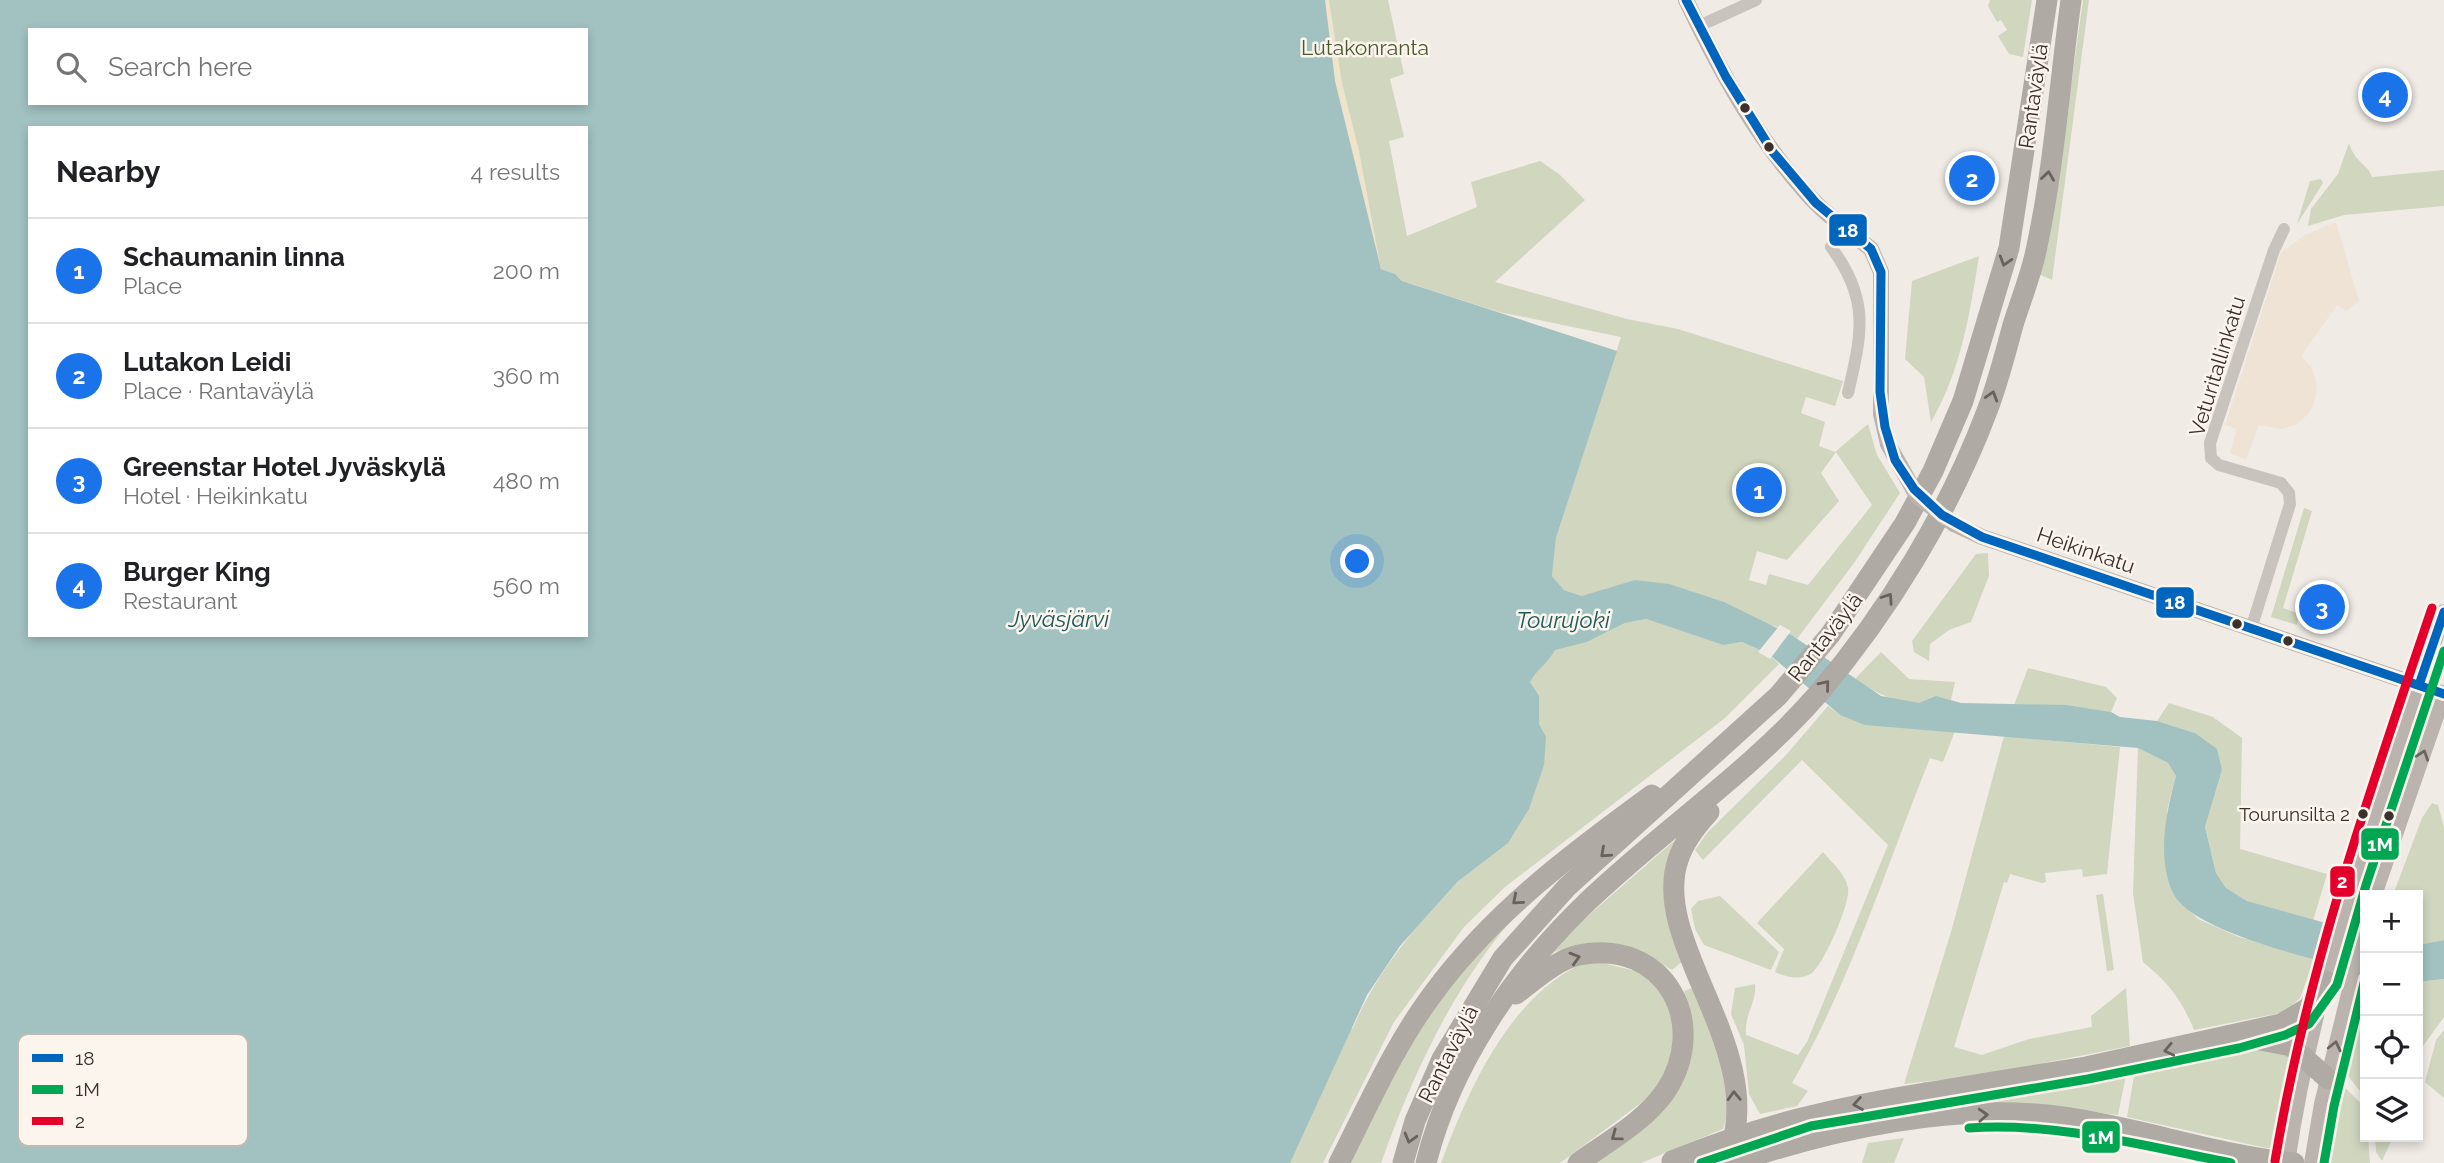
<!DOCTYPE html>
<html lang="en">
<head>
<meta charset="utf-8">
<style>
  :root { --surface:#fff; --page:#f2f2f2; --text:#202124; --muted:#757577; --line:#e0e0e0; --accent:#1a73e8 }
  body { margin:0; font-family:Raleway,sans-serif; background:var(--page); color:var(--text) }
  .controls { position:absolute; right:21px; bottom:21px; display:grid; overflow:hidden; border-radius:0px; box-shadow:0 4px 10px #0003 }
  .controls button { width:63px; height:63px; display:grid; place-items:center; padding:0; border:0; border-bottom:2px solid var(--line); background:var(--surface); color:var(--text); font:35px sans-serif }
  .you { position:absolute; left:1358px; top:562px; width:24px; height:24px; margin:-18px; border:5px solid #fff; border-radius:50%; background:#1a73e8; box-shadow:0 0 0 10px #1a73e833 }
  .badge { display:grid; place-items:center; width:46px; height:46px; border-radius:50%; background:var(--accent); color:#fff; font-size:23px; font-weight:700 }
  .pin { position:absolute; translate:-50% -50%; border:4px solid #fff; box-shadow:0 2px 7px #0006 }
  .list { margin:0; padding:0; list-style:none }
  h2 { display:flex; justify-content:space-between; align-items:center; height:91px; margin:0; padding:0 28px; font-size:30px }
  h2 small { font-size:23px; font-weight:400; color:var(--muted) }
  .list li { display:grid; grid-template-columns:46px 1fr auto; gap:21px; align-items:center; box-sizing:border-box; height:105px; padding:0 28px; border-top:2px solid var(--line) }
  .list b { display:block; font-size:26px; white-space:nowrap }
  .list p { margin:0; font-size:23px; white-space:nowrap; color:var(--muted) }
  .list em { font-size:23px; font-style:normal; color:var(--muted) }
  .icon { flex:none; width:38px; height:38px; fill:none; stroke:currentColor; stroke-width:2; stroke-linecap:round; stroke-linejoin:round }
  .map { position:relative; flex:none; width:2444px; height:1163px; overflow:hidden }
  .search { position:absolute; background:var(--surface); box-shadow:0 4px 10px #0003; left:28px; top:28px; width:560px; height:77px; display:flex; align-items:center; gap:18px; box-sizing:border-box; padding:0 24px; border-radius:0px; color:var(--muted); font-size:26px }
  .panel { position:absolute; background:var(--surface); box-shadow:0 4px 10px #0003; left:28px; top:126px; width:560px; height:511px; border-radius:0px }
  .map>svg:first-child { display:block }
  .green { fill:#d1d6bf; fill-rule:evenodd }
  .sand { fill:#efe3cc }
  .plaza { fill:#eee3d5 }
  .water { fill:#a1c2c1; fill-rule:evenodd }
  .pier { fill:#f0ebe5 }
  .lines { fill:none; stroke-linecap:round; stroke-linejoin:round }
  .street { stroke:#c9c3be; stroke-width:12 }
  .secondary { stroke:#bab3ae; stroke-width:16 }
  .highway { stroke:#afaaa4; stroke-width:21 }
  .secondary-bridge { stroke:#bab3ae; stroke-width:16 }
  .highway-bridge { stroke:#afaaa4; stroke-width:21 }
  .bus-1-casing { stroke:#fbf5ee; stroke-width:14 }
  .bus-2-casing { stroke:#fbf5ee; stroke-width:14 }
  .bus-3-casing { stroke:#fbf5ee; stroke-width:14 }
  .bus-1 { stroke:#0065bd; stroke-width:9 }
  .bus-2 { stroke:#00a651; stroke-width:9 }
  .bus-3 { stroke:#e4002b; stroke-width:9 }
  .oneway { stroke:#69615b }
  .oneway2 { stroke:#6e645f }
  .bus-dot { fill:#3b302b; stroke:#fbf5ee; stroke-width:2.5 }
  .labels { text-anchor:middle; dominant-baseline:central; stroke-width:5; stroke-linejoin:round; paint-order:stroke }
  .bus-label { font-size:19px; fill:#3b302b; stroke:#fbf5ee; text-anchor:end }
  .park-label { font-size:21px; fill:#4a5a2e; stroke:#fbf5ee }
  .street-label { font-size:21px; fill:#3b302b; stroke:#fbf5ee }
  .water-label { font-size:23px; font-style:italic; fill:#1f5a5e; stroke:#fbf5ee }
  .key { fill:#fbf5ee; stroke:#c1bab4; stroke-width:2 }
  .key-label { font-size:19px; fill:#3b302b }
  .line-badge { stroke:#fbf5ee; stroke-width:2.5 }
  .badge-label { font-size:19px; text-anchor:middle; font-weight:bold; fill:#fff }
</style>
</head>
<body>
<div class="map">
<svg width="2444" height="1163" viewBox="0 0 2444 1163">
  <rect width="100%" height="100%" fill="#f0ebe5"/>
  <g class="green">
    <path d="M1325,0H1388L1404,74L1390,79L1404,137L1389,141L1407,236L1477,207L1471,182L1540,161L1559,174L1585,200L1495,282L1627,319L1678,329L1843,381L1835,406L1806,397L1801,413L1825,422L1819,446L1835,452L1868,424L1877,455L1900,493L1854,563L1797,639L1775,626L1582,596L1564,590L1552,576L1556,538L1621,337L1499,312L1402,281L1395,274L1381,269L1335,81ZM1836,452L1872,505L1808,585L1769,574L1766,585L1749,580L1757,551L1787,560L1839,501L1821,473Z"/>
    <path d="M1990,0H2032L2023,57L2009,54L1998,36L2007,30L2001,20L1997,22L1988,6Z"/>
    <path d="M2083,0H2089L2052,280L2039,274L2056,194Z"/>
    <path d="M2349,143C2355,163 2368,164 2372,177L2444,170V206L2344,215L2308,226L2311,209L2338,174Z"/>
    <path d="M2321,179L2323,183L2297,224L2310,181Z"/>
    <path d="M1979,256C1970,313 1961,371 1931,422L1924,377L1905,359L1912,281Z"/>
    <path d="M2304,508L2312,511L2283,608L2300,614L2297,625L2271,617Z"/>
    <path d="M1988,553L1989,576L1971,622L1949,630L1930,644L1929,661L1914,652L1912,641L1976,554Z"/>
    <path d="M1646,619L1723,645L1742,642L1769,654L1779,664L1725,718L1505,887L1464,927L1394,1022L1323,1163H1128L1353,1028C1377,971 1415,928 1456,882L1444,657L1587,642L1625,623Z"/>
    <path d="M1881,652L1909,679L1955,682L1951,700C1930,694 1936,702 1919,703C1898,705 1872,690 1854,680Z"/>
    <path d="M2028,668L2106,687L2117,698L2111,712L2067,705H2014Z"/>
    <path d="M2169,703L2213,717L2242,738L2240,849L2327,874L2313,921L2247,901L2226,888L2216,873L2205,827L2222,770L2195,733L2157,721Z"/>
    <path d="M1828,706L1840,715L1955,731L1943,762L1930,758C1886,867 1851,981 1792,1083L1808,1091L1797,1106L1760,1114L1749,1094L1744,1045L1731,1014L1735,988L1755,984C1757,1002 1744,1015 1746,1035L1798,1055L1807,1042L1888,845L1802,760L1703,860L1695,850L1707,833L1786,755Z"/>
    <path d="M2004,736L2120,747L2107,874L2083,877L2082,869L2045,873L2046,882L2042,883L2010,874L2007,883L2004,882L1954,1047L1982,1055L2029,1039L2092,1027L2091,1016L2126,988L2130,1046L1983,1075L1904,1084L1951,932Z"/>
    <path d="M2138,748L2168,763L2176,776L2167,810L2173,894L2198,919L2239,937L2315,958L2300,998L2285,1012L2194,1030C2182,1000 2168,982 2143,962L2133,893Z"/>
    <path d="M2432,803L2438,805L2444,828V940L2418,945V895H2393L2422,818Z"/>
    <path d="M1675,840C1653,884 1671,916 1684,960L1672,970C1626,943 1604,935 1552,953L1573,929Z"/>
    <path d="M1823,852C1831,862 1846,874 1848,888C1851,902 1824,964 1812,973C1800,981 1787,977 1775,972L1784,949L1757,923Z"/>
    <path d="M1550,885C1534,901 1514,916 1500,934C1446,1002 1410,1082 1381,1163H1346L1419,1026L1487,937Z"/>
    <path d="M2103,894L2114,970L2107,971L2096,895Z"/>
    <path d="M1720,896L1779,952L1771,970L1704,945L1695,929L1691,909L1698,901Z"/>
    <path d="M1591,960L1639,972L1652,981L1669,1004L1677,1032L1670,1070L1653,1094L1560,1163H1441C1469,1088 1512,990 1591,960Z"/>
    <path d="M2444,979V1017L2423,1046L2418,1069V982Z"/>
    <path d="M1697,986C1712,1023 1738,1090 1723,1129L1641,1163H1590C1607,1147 1681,1084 1687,1070C1698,1043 1693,1017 1684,991Z"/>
    <path d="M2365,1001V1097L2346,1074Z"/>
    <path d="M2444,1030V1098L2425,1082L2436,1040Z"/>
    <path d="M2250,1046L2270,1048L2294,1058L2297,1065L2282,1138L2277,1148H2266L2127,1117L2135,1070L2142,1066Z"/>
    <path d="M2127,1070L2118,1115L2042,1105L1959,1103Z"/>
    <path d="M2343,1086L2365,1107V1137H2368L2370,1163H2329Z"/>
    <path d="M2375,1137H2393L2382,1161L2376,1152Z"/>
    <path d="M1904,1138L1894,1163H1862L1868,1143Z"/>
  </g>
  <path class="sand" d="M1325,0H1329L1342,83L1359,151L1381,269L1335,81Z"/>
  <path class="plaza" d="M2336,222L2359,301L2346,311L2337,305L2301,356L2312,368L2317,386L2314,404L2308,414L2297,424L2282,429L2259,425L2246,460L2230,453L2237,429L2225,425L2281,253L2305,235Z"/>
  <g class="water">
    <path d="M0,0H1325L1335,81L1381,269L1395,274L1402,281L1617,351L1556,538L1552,576L1564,590L1582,596L1635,580L1669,584L1724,602L1793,636L1881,696L1919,703L1936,696L1961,703L2067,705L2111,712L2120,717L2157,721L2195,733L2217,749L2222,770L2205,827L2216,873L2226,888L2247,901L2365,934V973C2322,960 2189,933 2172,891C2157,854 2166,814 2176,776L2168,763L2138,748L1865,725L1840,715L1769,654L1742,642L1723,645L1646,619L1625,623L1587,642L1555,650C1548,663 1537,669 1530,682L1539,696V724L1546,737L1544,765L1529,809L1508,843L1457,882L1400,946L1367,995L1290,1163H0ZM30,30H586V103H30ZM30,128H586V635H30Z"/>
    <path d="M2444,940V979L2418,982V945Z"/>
  </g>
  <path class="pier" d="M1780,625L1791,631L1770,659L1758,652Z"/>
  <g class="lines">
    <g class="street">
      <path d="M1699,26L1756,0"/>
      <path d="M1843,226L1831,247C1870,299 1862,333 1848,393"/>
      <path d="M2251,629L2290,504L2289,493L2281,483L2219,465L2211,458L2210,443L2274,250L2284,229"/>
    </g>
    <g class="secondary">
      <path d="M1686,0C1719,69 1757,139 1809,196C1827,216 1850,232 1871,249L1881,272V414L1888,444"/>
      <path d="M1954,524L1982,537L2444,694"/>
      <path d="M2374,895L2444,693"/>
      <path d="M2287,1163C2314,974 2383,792 2444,612"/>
      <path d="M2312,1163L2322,1104L2365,929"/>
    </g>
    <g class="highway">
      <path d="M1709,812C1696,826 1684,841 1678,860C1650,944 1768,1049 1729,1154"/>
      <path d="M1516,994C1535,980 1556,960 1579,955C1665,938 1711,1024 1665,1092C1644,1122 1607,1142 1578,1163"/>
      <path d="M2245,1037L2291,1046L2328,1079"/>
      <path d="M1925,1093L2086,1067L2281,1024L2308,1008L2326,981"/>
      <path d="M1339,1163C1368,1106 1394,1046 1432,995C1492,913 1571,854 1652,795"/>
      <path d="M1403,1163L1415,1121L1442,1059L1503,958L1567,887L1778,696L1830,635L1905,523L1933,471L1963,401L2009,248L2047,0"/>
      <path d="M1426,1163C1451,1063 1514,972 1587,902C1662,830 1749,773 1818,694C1888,612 1949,512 1987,411C1998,383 2005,354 2013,325C2021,299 2032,273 2037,246C2054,166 2060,81 2071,0"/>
      <path d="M1732,1163C1836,1128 1954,1102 2063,1117C2141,1128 2216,1155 2294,1163"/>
    </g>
    <path class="secondary-bridge" d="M1888,444L1917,496L1954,524"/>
    <path class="highway-bridge" d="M1672,1161C1758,1126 1833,1108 1925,1093"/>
    <g class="bus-1-casing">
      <g id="bus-1">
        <path d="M1686,0L1726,77L1772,151L1816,203L1871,249L1881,272L1880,392L1885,427L1895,460L1914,489L1942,515L1982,537L2444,694"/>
        <path d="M2419,685L2444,612"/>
      </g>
    </g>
    <g class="bus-2-casing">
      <g id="bus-2">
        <path d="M1969,1128C2058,1122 2144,1146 2231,1163"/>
        <path d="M1701,1163L1811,1126L2088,1079L2239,1048L2285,1035L2309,1024L2337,985L2366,885L2444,651"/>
        <path d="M2324,1163L2334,1106L2365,979"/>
      </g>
    </g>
    <g class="bus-3-casing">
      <path id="bus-3" d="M2275,1161C2307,970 2370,790 2432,608"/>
    </g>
    <use href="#bus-1" class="bus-1"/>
    <use href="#bus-2" class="bus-2"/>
    <use href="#bus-3" class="bus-3"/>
  </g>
  <defs><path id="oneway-chevron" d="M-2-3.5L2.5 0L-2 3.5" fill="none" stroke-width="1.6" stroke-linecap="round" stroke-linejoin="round" transform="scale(1.75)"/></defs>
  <g class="oneway">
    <use href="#oneway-chevron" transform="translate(2048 176) rotate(-82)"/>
    <use href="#oneway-chevron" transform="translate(2005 261) rotate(107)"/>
    <use href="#oneway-chevron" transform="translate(1992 396) rotate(-73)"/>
    <use href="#oneway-chevron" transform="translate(1888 598) rotate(-56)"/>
    <use href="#oneway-chevron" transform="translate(1825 685) rotate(-51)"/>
    <use href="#oneway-chevron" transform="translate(1605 853) rotate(138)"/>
    <use href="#oneway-chevron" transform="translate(1517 900) rotate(139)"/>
    <use href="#oneway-chevron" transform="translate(1575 958) rotate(-16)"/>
    <use href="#oneway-chevron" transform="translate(2169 1050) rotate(168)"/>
    <use href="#oneway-chevron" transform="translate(1734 1096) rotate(-92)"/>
    <use href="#oneway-chevron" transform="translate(1858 1104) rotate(170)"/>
    <use href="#oneway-chevron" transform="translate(1983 1115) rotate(-3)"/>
    <use href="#oneway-chevron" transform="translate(1616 1136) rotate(144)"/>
    <use href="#oneway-chevron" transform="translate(1410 1138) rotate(106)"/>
  </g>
  <g class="oneway2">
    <use href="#oneway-chevron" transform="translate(2423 755) rotate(-71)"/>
    <use href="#oneway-chevron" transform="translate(2335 1046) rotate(-77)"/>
  </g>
  <g class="bus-dot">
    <circle cx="1745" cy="108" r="6"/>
    <circle cx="1769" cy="147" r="6"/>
    <circle cx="2237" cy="624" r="6"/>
    <circle cx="2288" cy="641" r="6"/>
    <circle cx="2363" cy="814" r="6"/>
    <circle cx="2389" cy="816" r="6"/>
  </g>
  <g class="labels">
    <g class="bus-label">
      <text x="2350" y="814">Tourunsilta 2</text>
    </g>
    <g class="park-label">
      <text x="1365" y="47">Lutakonranta</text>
    </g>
    <g class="street-label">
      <text transform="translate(2033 96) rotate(-82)">Rantaväylä</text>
      <text transform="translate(2217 366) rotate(-73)">Veturitallinkatu</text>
      <text transform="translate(2086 550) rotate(19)">Heikinkatu</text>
      <text transform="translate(1825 637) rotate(-52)">Rantaväylä</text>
      <text transform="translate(1448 1054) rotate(-63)">Rantaväylä</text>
    </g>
    <g class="water-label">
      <text x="1059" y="618">Jyväsjärvi</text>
      <text x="1563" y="619">Tourujoki</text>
    </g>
  </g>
  <rect x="18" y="1034" width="230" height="112" rx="10" class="key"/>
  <rect x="32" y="1054" width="31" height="8" fill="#0065bd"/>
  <rect x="32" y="1085" width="31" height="9" fill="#00a651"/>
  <rect x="32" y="1117" width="31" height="8" fill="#e4002b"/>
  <g class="key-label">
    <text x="75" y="1065">18</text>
    <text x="75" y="1096">1M</text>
    <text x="75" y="1128">2</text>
  </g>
  <g class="line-badge">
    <rect x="1828" y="213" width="40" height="34" rx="7" fill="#0065bd"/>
    <rect x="2155" y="586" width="40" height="33" rx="7" fill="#0065bd"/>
    <rect x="2360" y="827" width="40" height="34" rx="7" fill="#00a651"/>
    <rect x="2329" y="865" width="27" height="33" rx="7" fill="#e4002b"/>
    <rect x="2081" y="1120" width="40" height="34" rx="7" fill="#00a651"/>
  </g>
  <g class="badge-label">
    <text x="1848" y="237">18</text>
    <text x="2175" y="609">18</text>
    <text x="2380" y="851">1M</text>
    <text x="2342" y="888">2</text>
    <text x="2101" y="1144">1M</text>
  </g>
</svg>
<div class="controls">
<button>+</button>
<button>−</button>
<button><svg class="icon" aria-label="locate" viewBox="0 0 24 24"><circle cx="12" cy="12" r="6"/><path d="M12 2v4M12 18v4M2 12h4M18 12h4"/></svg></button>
<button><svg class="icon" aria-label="layers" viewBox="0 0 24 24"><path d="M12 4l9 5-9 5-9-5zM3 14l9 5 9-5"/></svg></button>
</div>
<div class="you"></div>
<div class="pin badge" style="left:1759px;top:490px">1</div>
<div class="pin badge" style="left:1972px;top:178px">2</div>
<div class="pin badge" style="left:2322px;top:607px">3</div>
<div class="pin badge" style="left:2385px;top:95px">4</div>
<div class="search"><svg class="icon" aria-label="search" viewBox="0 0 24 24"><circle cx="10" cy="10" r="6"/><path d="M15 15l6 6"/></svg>Search here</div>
<section class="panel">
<h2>Nearby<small>4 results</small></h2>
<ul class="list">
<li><span class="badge">1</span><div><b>Schaumanin linna</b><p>Place</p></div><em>200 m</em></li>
<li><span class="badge">2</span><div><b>Lutakon Leidi</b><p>Place · Rantaväylä</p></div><em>360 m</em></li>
<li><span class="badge">3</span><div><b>Greenstar Hotel Jyväskylä</b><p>Hotel · Heikinkatu</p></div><em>480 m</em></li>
<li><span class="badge">4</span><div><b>Burger King</b><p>Restaurant</p></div><em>560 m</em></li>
</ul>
</section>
</div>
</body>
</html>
